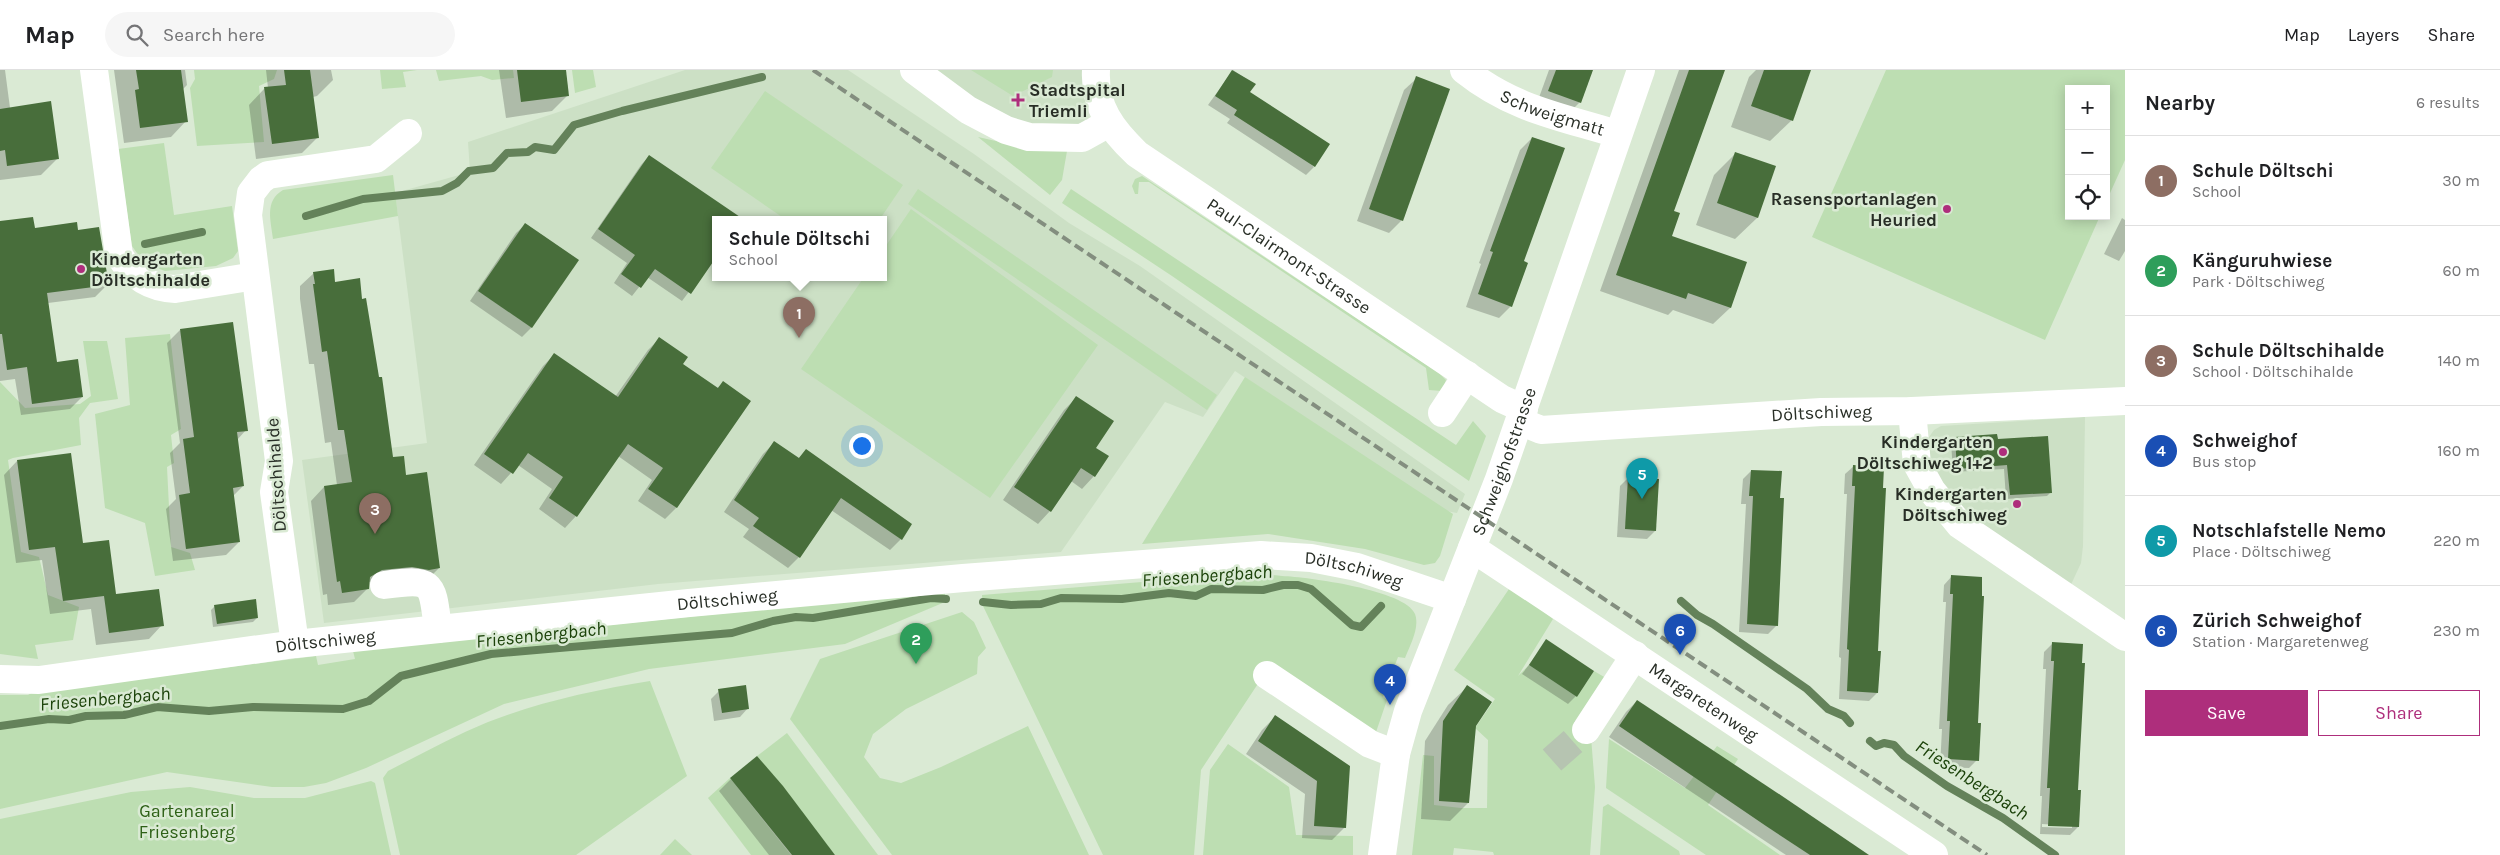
<!DOCTYPE html>
<html lang="en">
<head>
<meta charset="utf-8">
<style>
  :root { --surface:#fff; --page:#f6f6f6; --text:#202124; --muted:#757577; --line:#e0e0e0; --accent:#ae2e7c }
  body { margin:0; font-family:Karla,sans-serif; background:var(--page); color:var(--text) }
  .controls { position:absolute; right:15px; top:15px; display:grid; overflow:hidden; border-radius:0px; box-shadow:0 2px 12px #0003 }
  .controls button { width:45px; height:45px; display:grid; place-items:center; padding:0; border:0; border-bottom:1px solid var(--line); background:var(--surface); color:var(--text); font:25px sans-serif }
  .you { position:absolute; left:861px; top:375px; width:18px; height:18px; margin:-12px; border:4px solid #fff; border-radius:50%; background:#1a73e8; box-shadow:0 0 0 8px #1a73e833 }
  .badge { display:grid; place-items:center; width:32px; height:32px; border-radius:50%; background:var(--accent); color:#fff; font-size:16px; font-weight:700 }
  .pin { position:absolute; translate:-50% -41px; filter:drop-shadow(0 1px 2px #0008) }
  .pin::after { content:''; position:absolute; top:26px; width:18px; height:15px; background:inherit; clip-path:polygon(0 0,100% 0,50% 100%) }
  .popup { position:absolute; left:712px; top:146px; width:175px; height:65px; box-sizing:border-box; display:grid; place-content:center; border-radius:0px; background:var(--surface); filter:drop-shadow(0 1px 4px #0005); font-size:16px; white-space:nowrap; color:var(--muted) }
  .popup b { font-size:19px; color:var(--text) }
  .popup::after { content:''; position:absolute; left:50%; top:100%; margin-left:-10px; border:10px solid transparent; border-top-color:var(--surface) }
  .list { margin:0; padding:0; list-style:none }
  h2 { display:flex; justify-content:space-between; align-items:center; height:65px; margin:0; padding:0 20px; font-size:21px }
  h2 small { font-size:16px; font-weight:400; color:var(--muted) }
  .list li { display:grid; grid-template-columns:32px 1fr auto; gap:15px; align-items:center; box-sizing:border-box; height:90px; padding:0 20px; border-top:1px solid var(--line) }
  .list b { display:block; font-size:19px; white-space:nowrap }
  .list p { margin:0; font-size:16px; white-space:nowrap; color:var(--muted) }
  .list em { font-size:16px; font-style:normal; color:var(--muted) }
  .actions { display:flex; gap:10px; padding:15px 20px }
  .actions a { flex:1; padding:11px 0; border:1px solid var(--accent); border-radius:0px; text-align:center; font-size:18px; color:var(--accent) }
  .actions .main { background:var(--accent); color:#fff }
  .icon { flex:none; width:28px; height:28px; fill:none; stroke:currentColor; stroke-width:2; stroke-linecap:round; stroke-linejoin:round }
  .map { position:relative; flex:none; width:2125px; height:785px; overflow:hidden }
  header { display:flex; align-items:center; gap:30px; box-sizing:border-box; height:70px; padding:0 25px; background:var(--surface); border-bottom:1px solid var(--line) }
  header strong { font-size:24px }
  nav { display:flex; gap:28px; margin-inline-start:auto; font-size:18px }
  .search { width:350px; height:45px; background:var(--page); display:flex; align-items:center; gap:12px; box-sizing:border-box; padding:0 18px; border-radius:28px; color:var(--muted); font-size:19px }
  main { display:flex }
  aside { flex:1; background:var(--surface) }
  .map>svg:first-child { display:block }
  .built { fill:#cce0c5; fill-rule:evenodd }
  .green { fill:#bddeb2 }
  .shadow { fill:#0003; fill-rule:evenodd }
  .lines { fill:none; stroke-linecap:round; stroke-linejoin:round }
  .stream { stroke:#64825a; stroke-width:8 }
  .building { fill:#486e3b }
  .minor-tunnel { stroke:#b6c4b1; stroke-width:28; stroke-dasharray:28 14; stroke-linecap:butt }
  .minor { stroke:#fff; stroke-width:28 }
  .major { stroke:#fff; stroke-width:28 }
  .rail { stroke:#838e7f; stroke-width:4; stroke-dasharray:10 5; stroke-linecap:butt }
  .poi-dot { fill:#ae2e7c; stroke:#daead4; stroke-width:2 }
  .labels { text-anchor:middle; dominant-baseline:central; stroke-width:5; stroke-linejoin:round; paint-order:stroke }
  .poi-label { font-size:18px; font-weight:bold; fill:#282e26; stroke:#daead4; text-anchor:end }
  .street-label { font-size:18px; fill:#282e26; stroke:#daead4 }
  .park-label { font-size:18px; fill:#2e6117; stroke:#daead4 }
  .water-label { font-size:19px; font-style:italic; fill:#1b4209; stroke:#daead4 }
</style>
</head>
<body>
<header>
<strong>Map</strong>
<div class="search"><svg class="icon" aria-label="search" viewBox="0 0 24 24"><circle cx="10" cy="10" r="6"/><path d="M15 15l6 6"/></svg>Search here</div>
<nav><a>Map</a><a>Layers</a><a>Share</a></nav>
</header>
<main>
<div class="map">
<svg width="2125" height="785" viewBox="0 0 2125 785">
  <rect width="100%" height="100%" fill="#daead4"/>
  <g class="built">
    <path d="M685,0H848L974,84L1069,153L1140,196L1465,424L1457,443L1446,441L1235,301L1203,347L1165,332L1061,482L658,514L324,553L302,390L427,373L395,123L470,102L468,72ZM715,149H883V207H715Z"/>
    <path d="M904,0H1085L1086,48L1075,68L1008,65Z"/>
    <path d="M2085,347L2083,476L2081,493L2068,521L1974,458L1931,399L1927,370L1934,360L1941,356Z"/>
  </g>
  <g class="green">
    <path d="M194,0H277L274,9L259,16L264,72L197,76L190,18L195,9Z"/>
    <path d="M380,0H417L403,2L406,17L382,19Z"/>
    <path d="M436,0H513L514,8L492,10L481,6L439,11Z"/>
    <path d="M572,0H593L596,17L575,23Z"/>
    <path d="M971,0H1053L1052,7L1013,26Z"/>
    <path d="M1886,0H2125V90L2106,132V19H2069V146H2100L2045,270L1812,167Z"/>
    <path d="M765,21L903,115L880,149H785L711,98Z"/>
    <path d="M978,67L1032,79L1067,81L1062,110L1050,125Z"/>
    <path d="M164,73L174,145L232,136L238,181L233,188L216,196L165,201L149,195L141,189L132,176L118,79Z"/>
    <path d="M393,105L398,146L273,169C271,151 264,131 283,120Z"/>
    <path d="M1142,106L1439,303L1446,310L1442,321L1429,320L1426,298L1149,112H1139L1138,124H1135L1132,116L1135,109Z"/>
    <path d="M918,119L1217,325L1207,340L908,134Z"/>
    <path d="M1071,119L1456,375L1473,351L1486,366L1469,411L1172,206L1062,133Z"/>
    <path d="M911,139L1098,275L990,428L801,299L864,207H883V180Z"/>
    <path d="M170,264L181,359L171,365L174,393L167,397L171,477L190,483L195,500L155,506L145,453L105,438L95,344L130,335L125,268Z"/>
    <path d="M83,271H107L118,329L90,333L79,348L81,375L13,388L8,390L21,482L39,487L48,525L79,537L73,570L35,575L38,589L0,584V312L25,338L80,334L91,326Z"/>
    <path d="M1245,307L1453,444L1440,486L1435,493L1424,495L1365,479L1268,464L1142,474Z"/>
    <path d="M1228,505C1246,505 1264,504 1282,506C1307,507 1406,520 1415,544C1420,558 1410,575 1405,588L1398,587L1383,627L1387,630L1375,665L1267,600L1201,700L1194,785H1103L983,536L982,525Z"/>
    <path d="M1511,516L1553,549L1518,606L1529,595L1577,627L1594,601L1611,611L1591,667L1595,717L1590,785H1494L1493,782L1454,778L1453,785H1412L1423,685L1434,686V735L1461,738H1487L1488,670L1475,658L1495,629L1454,600Z"/>
    <path d="M945,521V532L845,574L649,599L504,634L366,698L326,713L304,717H272L167,702L0,739V625H28L33,622L316,586L318,595L355,589L353,581Z"/>
    <path d="M962,542L974,552L986,578L978,587L977,604L906,639L873,664L864,687L880,708L901,713L941,697L1028,656L1089,785H892L790,649L820,589Z"/>
    <path d="M650,611L687,706L576,785H400L383,708L388,701C421,684 454,666 488,652C539,632 595,620 650,611Z"/>
    <path d="M787,663L878,785H835L757,686Z"/>
    <path d="M1609,669L1685,718L1717,676L1738,689L1708,735L1780,785H1706L1606,718Z"/>
    <path d="M1228,674L1289,717L1296,765L1353,766V785H1203L1210,700Z"/>
    <path d="M730,708L791,785H751L708,728Z"/>
    <path d="M371,711L375,713L391,785H0V749L131,722L190,717L254,728H305Z"/>
    <path d="M1608,734L1679,781L1680,785H1600L1603,737Z"/>
    <path d="M675,769L692,785H660Z"/>
  </g>
  <g class="shadow">
    <path d="M0,0H5L10,38L57,89L41,105L0,110Z"/>
    <path d="M114,0H185L187,15L182,20L186,51L171,67L124,73Z"/>
    <path d="M266,0H331L333,10L317,26L313,27L318,67L302,83L256,89L249,35L264,19L268,18Z"/>
    <path d="M499,0H564L568,25L552,41L506,48Z"/>
    <path d="M1233,0L1254,14L1249,22L1314,97L1306,105L1227,53L1230,49L1208,35Z"/>
    <path d="M1549,0H1591L1580,32L1568,44L1537,33Z"/>
    <path d="M1679,0H1723L1672,142L1670,167L1745,193L1730,238L1713,254L1673,240L1668,245L1600,221Z"/>
    <path d="M1756,0H1809L1792,50L1770,71L1731,57L1749,7Z"/>
    <path d="M1417,8L1402,150L1389,163L1357,151L1404,20Z"/>
    <path d="M1532,68L1522,192L1511,236L1499,248L1466,237L1481,194L1479,193L1520,80Z"/>
    <path d="M1736,83L1775,97L1757,148L1735,169L1696,155L1714,105Z"/>
    <path d="M649,86L740,149H715V187L682,231L647,207L632,226L614,213L627,193L591,168L641,95Z"/>
    <path d="M2122,148L2125,150V181L2119,191L2104,184Z"/>
    <path d="M0,153L34,159L77,161L108,214L95,227L48,233L56,293L82,327L70,339L21,345L15,309L0,311Z"/>
    <path d="M526,154L578,190L531,258L522,267L470,231L516,163Z"/>
    <path d="M314,203L361,230L392,389L405,406L439,498L426,511L398,510L369,512L368,518L354,532L328,535L327,524L323,525L311,431L324,417L337,415L331,372L325,373L314,294H309L300,229V216Z"/>
    <path d="M180,260L246,360L237,370L243,416L233,426L239,472L226,485L173,491L166,439L176,429L170,383L180,373L167,273Z"/>
    <path d="M659,269L681,295L716,319L723,313L750,331L676,438L665,449L638,431L652,410L618,386L576,446L565,458L539,439L552,419L518,395L501,414L474,395L543,296L554,285L615,327L648,280Z"/>
    <path d="M1076,328L1094,378L1107,387L1094,406L1082,419L1071,411L1050,441L1038,454L1003,430L1064,340Z"/>
    <path d="M1955,368L1996,370L2051,422L2047,426L2006,429L2004,399L1953,402L1951,372Z"/>
    <path d="M774,373L798,389L806,380L901,469L890,480L831,440L799,487L788,498L743,467L749,459L724,442L763,384Z"/>
    <path d="M17,391L82,475L115,526L162,555L149,569L96,575L91,539L50,544L42,490L16,493L4,405Z"/>
    <path d="M1854,396L1876,583L1877,623L1869,631L1839,629L1841,588L1839,587L1847,424H1844L1845,404Z"/>
    <path d="M1751,401L1779,429L1777,555L1768,564L1739,562L1746,434H1741L1743,409Z"/>
    <path d="M1628,408L1655,461L1647,469L1617,467L1620,416Z"/>
    <path d="M1952,506L1976,654L1977,690L1969,698L1940,697L1942,659H1939L1946,532H1943L1944,515Z"/>
    <path d="M215,536L257,548L253,552L213,557L211,540Z"/>
    <path d="M1547,571L1576,626L1568,634L1522,604Z"/>
    <path d="M2053,573L2077,721L2078,757L2070,765L2040,764L2042,726H2040L2046,599H2043L2044,582ZM2042,754L2072,756V758L2042,757Z"/>
    <path d="M1467,617L1475,655L1468,733L1450,751L1421,749L1425,671L1448,635Z"/>
    <path d="M719,621L748,638L740,647L714,651L711,629Z"/>
    <path d="M1637,631L1864,785H1786L1609,667L1626,642Z"/>
    <path d="M1275,647L1349,696L1345,757L1332,770L1302,768L1305,724L1246,684L1262,660Z"/>
    <path d="M731,709L833,785H769L719,721Z"/>
  </g>
  <g class="lines">
    <g class="stream">
      <path d="M306,146L363,129L442,121L457,113L469,101L493,98L507,83L528,82L535,77L554,80L574,55L622,41L762,7"/>
      <path d="M145,174L202,162"/>
      <path d="M1681,531L1697,545L1713,554L1807,619L1828,639L1844,646L1850,653"/>
      <path d="M983,532L1011,535L1041,534L1061,528L1122,529L1169,523L1196,526L1211,519L1263,520L1283,515H1298L1311,519L1352,555L1361,557L1381,536"/>
      <path d="M0,656L49,649L69,650L86,646L124,645L157,637L209,641L253,637L343,639L369,631L401,606L491,584L732,563L773,551L796,547L813,548L931,528L946,529"/>
      <path d="M1870,671L1876,676L1884,673L1894,675L1904,686L1947,716L2003,748L2055,785"/>
    </g>
  </g>
  <g class="building">
    <path d="M136,0H181L188,52L140,58L135,20L139,19Z"/>
    <path d="M284,0H310L319,68L272,74L264,17L286,15Z"/>
    <path d="M517,0H566L569,26L521,32Z"/>
    <path d="M1232,0L1256,14L1250,22L1330,74L1315,97L1234,45L1237,40L1215,26Z"/>
    <path d="M1556,0H1593L1581,33L1548,21Z"/>
    <path d="M1689,0H1725L1674,141L1680,143L1672,166L1747,192L1731,238L1688,223L1686,229L1616,205Z"/>
    <path d="M1764,0H1811L1793,51L1751,36Z"/>
    <path d="M1416,6L1450,19L1403,151L1369,139Z"/>
    <path d="M51,31L59,89L7,96L5,80L0,81V39Z"/>
    <path d="M1532,67L1565,78L1524,191L1528,193L1512,237L1478,224L1493,182L1490,181Z"/>
    <path d="M1735,82L1776,96L1758,148L1717,133Z"/>
    <path d="M649,85L743,149H715V189L691,224L655,199L641,218L621,204L635,185L598,159Z"/>
    <path d="M33,147L35,158L77,152L78,160L99,157L109,215L47,223L57,292L78,289L83,327L32,334L27,297L7,300L2,264H0V151Z"/>
    <path d="M525,153L579,190L532,258L478,221Z"/>
    <path d="M334,199L335,212L360,208L362,229L366,228L379,307H382L393,387L404,386L406,405L427,402L440,498L429,500L412,497L382,500L370,507L369,519L342,523L340,511L337,512L324,416L352,412L344,360H338L327,281L322,282L313,214H315L313,202Z"/>
    <path d="M233,252L248,361L237,362L244,416L233,418L240,472L186,479L179,425L190,423L183,369L194,367L180,259Z"/>
    <path d="M659,267L688,287L683,294L718,318L723,311L751,331L677,438L648,419L663,398L628,374L577,447L549,428L563,407L528,383L513,404L484,384L554,283L618,327Z"/>
    <path d="M1076,326L1114,351L1096,378L1109,386L1095,407L1081,398L1051,442L1014,417Z"/>
    <path d="M1997,364L1998,369L2048,366L2052,423L2010,425L2007,395L1957,399L1955,367Z"/>
    <path d="M774,371L799,388L806,379L912,454L902,470L841,428L800,488L753,456L759,448L734,430Z"/>
    <path d="M71,383L83,473L109,470L116,524L159,519L164,556L109,563L104,526L63,531L55,477L29,480L17,390Z"/>
    <path d="M1853,395L1884,397L1883,418H1886L1878,581H1881L1878,623L1847,621L1849,580L1847,579L1855,416H1852Z"/>
    <path d="M1751,400L1782,401L1780,428H1784L1778,556L1747,554L1753,426H1749Z"/>
    <path d="M1628,407L1659,409L1656,461L1625,459Z"/>
    <path d="M1951,505L1982,507V526H1984L1978,653H1981L1979,691L1948,689L1950,651H1947L1953,524H1950Z"/>
    <path d="M256,529L258,548L217,554L214,535Z"/>
    <path d="M1546,569L1594,601L1577,627L1529,595Z"/>
    <path d="M2052,572L2083,574L2082,593H2085L2078,720H2081L2079,757L2048,756L2050,718H2047L2054,591H2051Z"/>
    <path d="M746,615L749,639L722,643L718,619Z"/>
    <path d="M1467,615L1492,632L1476,656L1469,733L1439,731L1443,651Z"/>
    <path d="M1637,630L1785,728L1869,785H1810L1766,756L1619,656Z"/>
    <path d="M1275,645L1350,696L1346,758L1314,756L1317,711L1258,671Z"/>
    <path d="M757,686L783,716L835,785H792L730,708Z"/>
  </g>
  <g class="lines">
    <path class="minor-tunnel" d="M1552,690L1586,660"/>
    <g class="minor">
      <path d="M94,0L119,185C132,206 149,218 175,219L255,206"/>
      <path d="M914,0L968,40L1006,60L1029,67L1082,68L1109,53"/>
      <path id="s1" d="M1096,0C1094,37 1112,60 1137,84L1502,329L1524,339"/>
      <path id="s2" d="M1464,0C1513,39 1559,46 1617,64"/>
      <path d="M1912,341L1917,394L1932,421L1960,455L2125,567"/>
      <path d="M1442,343L1467,305"/>
      <path id="s3" d="M1520,351L1541,360L1821,342L1912,341L2125,331"/>
      <path id="s4" d="M1472,478L1934,785"/>
      <path d="M384,515C434,508 432,512 438,559"/>
      <path d="M295,574L274,422L279,391L248,145L251,123L261,110L268,105L376,89L408,63"/>
      <path d="M1267,605L1370,674L1396,684"/>
      <path id="s5" d="M0,609L39,610L295,574L689,533L963,508L1261,485L1311,488L1357,497L1452,529"/>
      <path d="M1586,660L1635,585"/>
    </g>
    <path class="major" id="s6" d="M1382,785L1396,684L1408,641L1499,409L1641,0"/>
    <path class="rail" d="M813,0L1987,785"/>
  </g>
  <g class="poi-dot">
    <path d="M1015.5 22.5h5v5h5v5h-5v5h-5v-5h-5v-5h5z"/>
    <circle cx="1947" cy="139" r="5"/>
    <circle cx="81" cy="199" r="5"/>
    <circle cx="2003" cy="382" r="5"/>
    <circle cx="2017" cy="434" r="5"/>
  </g>
  <g class="labels">
    <g class="poi-label">
      <text x="1029" y="20" text-anchor="start">Stadtspital<tspan x="1029" dy="21">Triemli</tspan></text>
      <text x="1937" y="129">Rasensportanlagen<tspan x="1937" dy="21">Heuried</tspan></text>
      <text x="91" y="189" text-anchor="start">Kindergarten<tspan x="91" dy="21">Döltschihalde</tspan></text>
      <text x="1993" y="372">Kindergarten<tspan x="1993" dy="21">Döltschiweg 1+2</tspan></text>
      <text x="2007" y="424">Kindergarten<tspan x="2007" dy="21">Döltschiweg</tspan></text>
    </g>
    <g class="street-label">
      <text stroke="none"><textPath href="#s2" startOffset="99">Schweigmatt</textPath></text>
      <text stroke="none"><textPath href="#s1" startOffset="280">Paul-Clairmont-Strasse</textPath></text>
      <text stroke="none"><textPath href="#s3" startOffset="304">Döltschiweg</textPath></text>
      <text stroke="none"><textPath href="#s6" startOffset="414">Schweighofstrasse</textPath></text>
      <text transform="translate(276 405) rotate(-94)">Döltschihalde</text>
      <text stroke="none"><textPath href="#s5" startOffset="1362">Döltschiweg</textPath></text>
      <text stroke="none"><textPath href="#s5" startOffset="732">Döltschiweg</textPath></text>
      <text stroke="none"><textPath href="#s5" startOffset="328">Döltschiweg</textPath></text>
      <text stroke="none"><textPath href="#s4" startOffset="278">Margaretenweg</textPath></text>
    </g>
    <g class="park-label">
      <text x="187" y="741">Gartenareal<tspan x="187" dy="21">Friesenberg</tspan></text>
    </g>
    <g class="water-label">
      <text transform="translate(1207 506) rotate(-4)">Friesenbergbach</text>
      <text transform="translate(541 565) rotate(-6)">Friesenbergbach</text>
      <text transform="translate(105 629) rotate(-5)">Friesenbergbach</text>
      <text transform="translate(1972 710) rotate(33)">Friesenbergbach</text>
    </g>
  </g>
</svg>
<div class="controls">
<button>+</button>
<button>−</button>
<button><svg class="icon" aria-label="locate" viewBox="0 0 24 24"><circle cx="12" cy="12" r="6"/><path d="M12 2v4M12 18v4M2 12h4M18 12h4"/></svg></button>
</div>
<div class="you"></div>
<div class="pin badge" style="left:799px;top:268px;background:#8d6e63">1</div>
<div class="popup"><b>Schule Döltschi</b>School</div>
<div class="pin badge" style="left:916px;top:594px;background:#2e9e5b">2</div>
<div class="pin badge" style="left:375px;top:464px;background:#8d6e63">3</div>
<div class="pin badge" style="left:1390px;top:635px;background:#1a4fb4">4</div>
<div class="pin badge" style="left:1642px;top:429px;background:#0f9aa8">5</div>
<div class="pin badge" style="left:1680px;top:585px;background:#1a4fb4">6</div>
</div>
<aside>
<h2>Nearby<small>6 results</small></h2>
<ul class="list">
<li><span class="badge" style="background:#8d6e63">1</span><div><b>Schule Döltschi</b><p>School</p></div><em>30 m</em></li>
<li><span class="badge" style="background:#2e9e5b">2</span><div><b>Känguruhwiese</b><p>Park · Döltschiweg</p></div><em>60 m</em></li>
<li><span class="badge" style="background:#8d6e63">3</span><div><b>Schule Döltschihalde</b><p>School · Döltschihalde</p></div><em>140 m</em></li>
<li><span class="badge" style="background:#1a4fb4">4</span><div><b>Schweighof</b><p>Bus stop</p></div><em>160 m</em></li>
<li><span class="badge" style="background:#0f9aa8">5</span><div><b>Notschlafstelle Nemo</b><p>Place · Döltschiweg</p></div><em>220 m</em></li>
<li><span class="badge" style="background:#1a4fb4">6</span><div><b>Zürich Schweighof</b><p>Station · Margaretenweg</p></div><em>230 m</em></li>
</ul>
<div class="actions"><a class="main">Save</a><a>Share</a></div>
</aside>
</main>
</body>
</html>
